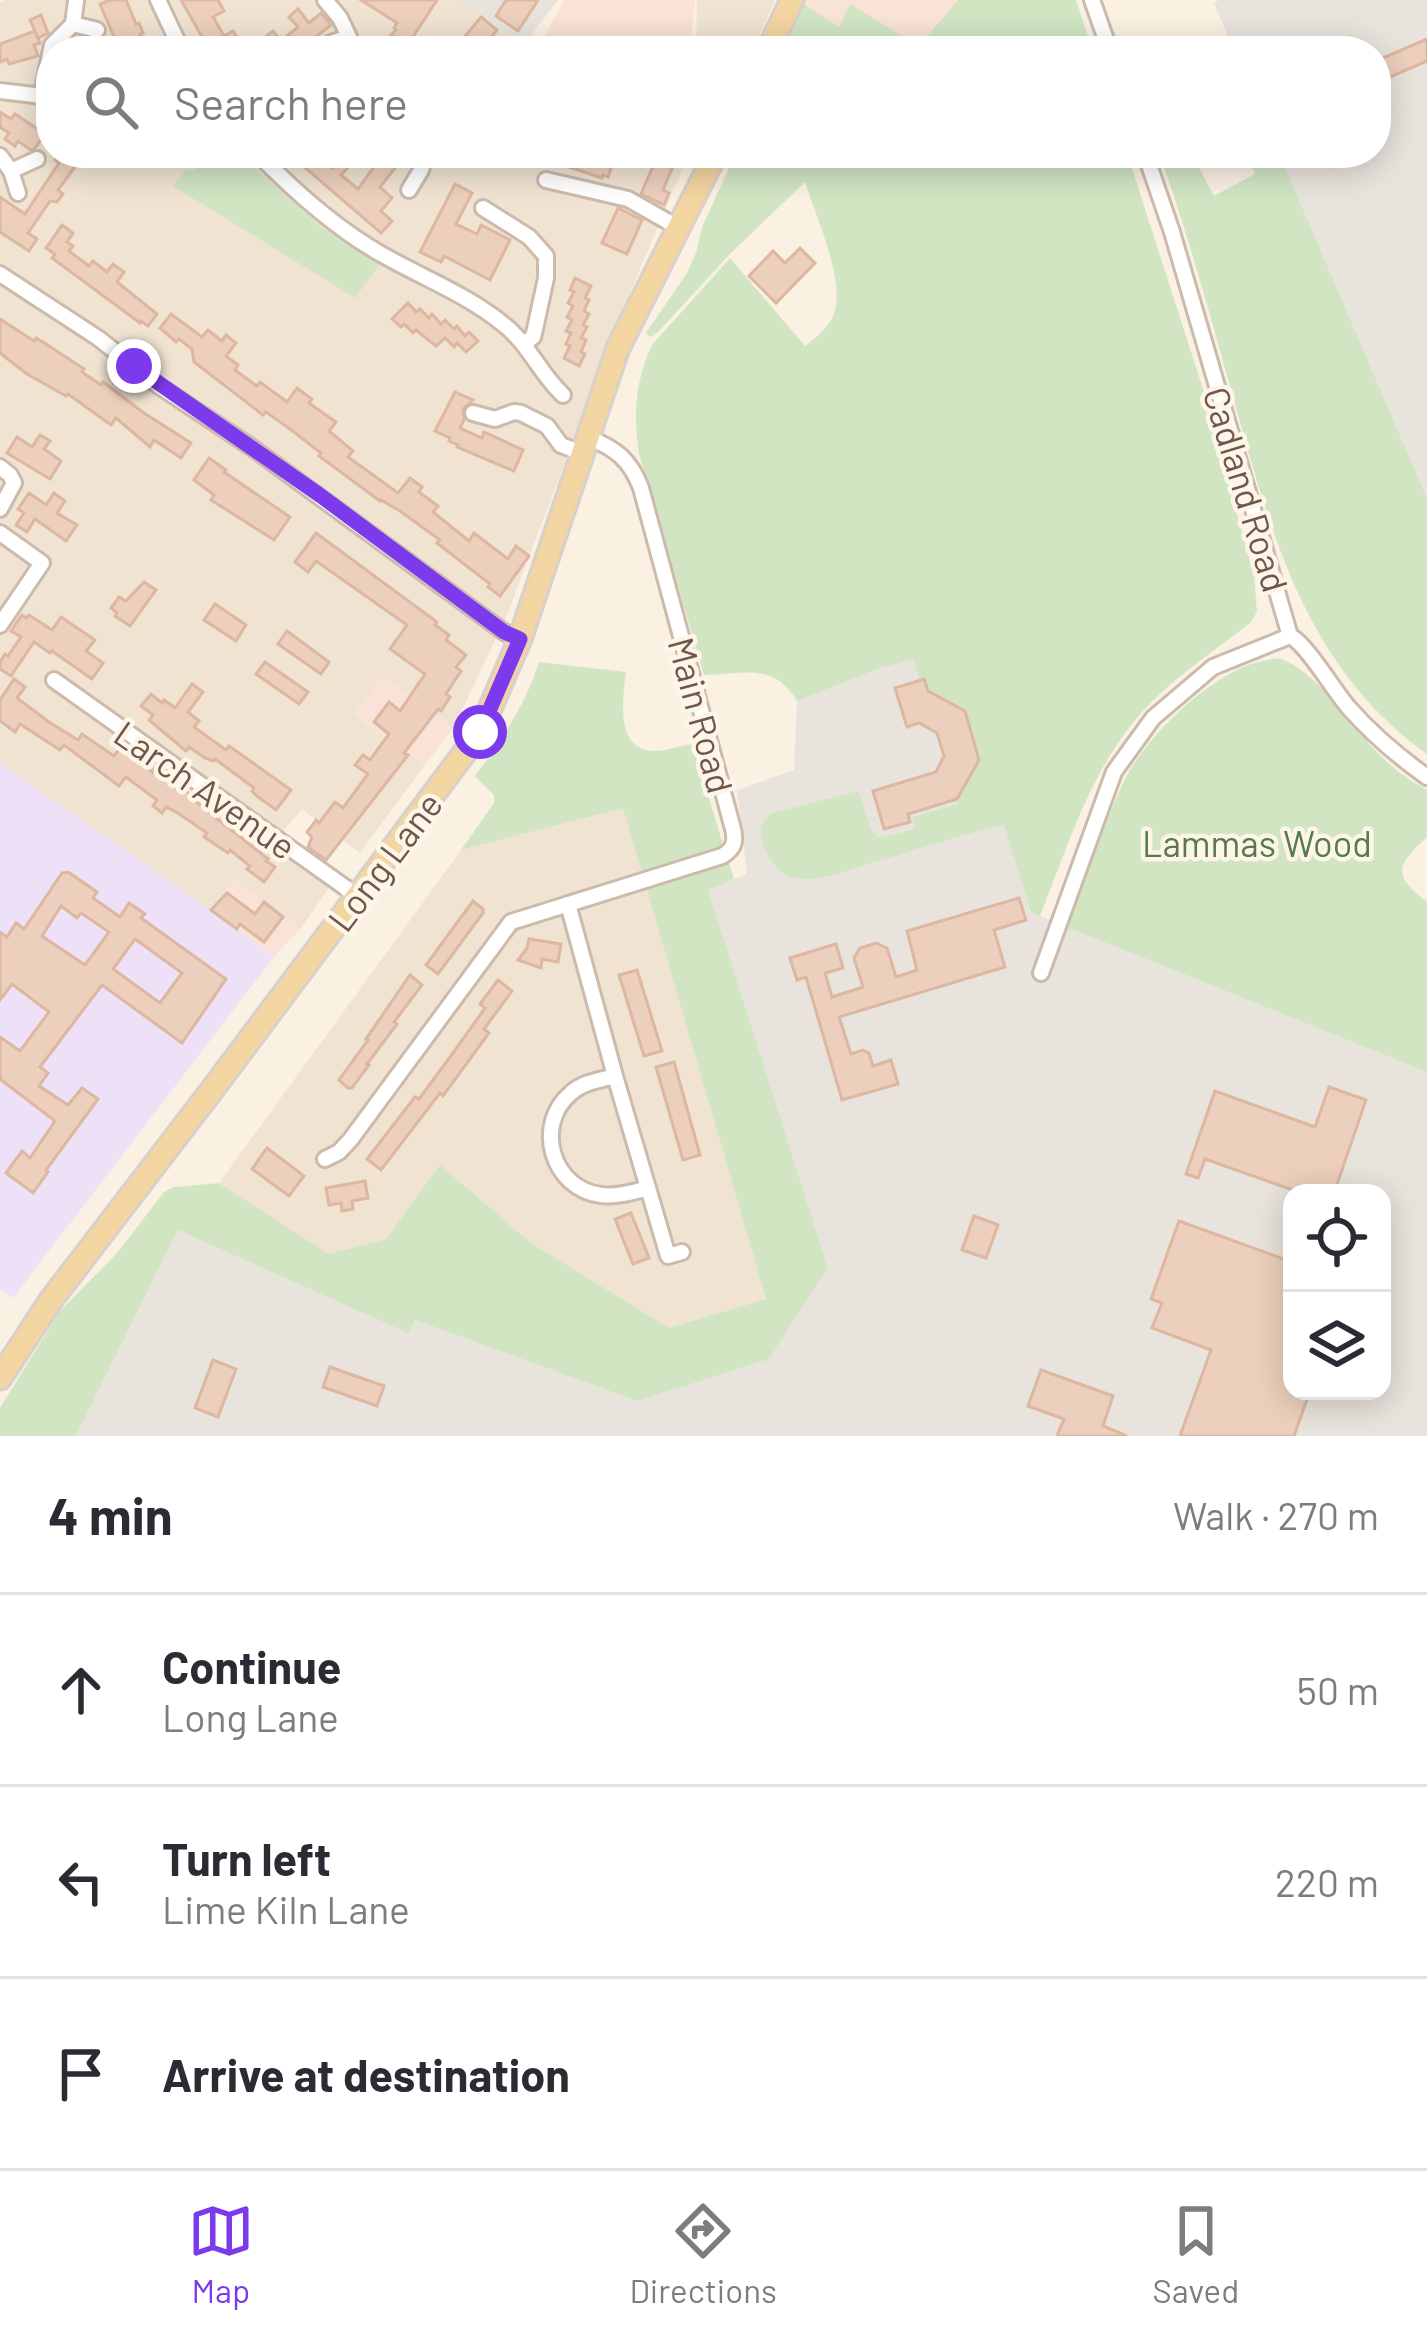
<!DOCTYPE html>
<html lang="en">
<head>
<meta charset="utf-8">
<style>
  :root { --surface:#fff; --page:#f7f7f7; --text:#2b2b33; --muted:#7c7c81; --line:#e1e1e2; --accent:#7c3aed }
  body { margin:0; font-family:Barlow,sans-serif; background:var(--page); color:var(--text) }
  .controls { position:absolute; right:36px; bottom:36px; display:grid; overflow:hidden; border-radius:24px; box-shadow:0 6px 30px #0003 }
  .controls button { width:108px; height:108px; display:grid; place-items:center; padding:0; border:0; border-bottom:3px solid var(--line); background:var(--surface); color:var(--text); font:60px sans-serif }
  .stop { position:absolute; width:36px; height:36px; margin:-27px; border:9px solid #7c3aed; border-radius:50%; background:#fff }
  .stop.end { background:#7c3aed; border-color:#fff; box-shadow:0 3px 12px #0008 }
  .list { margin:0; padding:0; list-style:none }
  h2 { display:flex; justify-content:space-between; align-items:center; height:156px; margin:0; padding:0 48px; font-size:51px }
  h2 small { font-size:39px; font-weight:400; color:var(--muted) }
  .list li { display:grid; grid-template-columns:78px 1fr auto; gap:36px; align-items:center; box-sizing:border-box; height:192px; padding:0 48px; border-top:3px solid var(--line) }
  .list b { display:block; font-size:45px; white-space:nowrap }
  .list p { margin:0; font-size:39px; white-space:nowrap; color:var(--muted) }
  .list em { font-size:39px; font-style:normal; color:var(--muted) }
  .icon { flex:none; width:66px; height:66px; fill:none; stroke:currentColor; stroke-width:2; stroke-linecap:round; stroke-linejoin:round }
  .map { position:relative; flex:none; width:1427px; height:1436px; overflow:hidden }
  .search { position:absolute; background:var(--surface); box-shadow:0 6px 30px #0003; left:36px; right:36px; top:36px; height:132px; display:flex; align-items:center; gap:30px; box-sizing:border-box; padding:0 42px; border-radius:48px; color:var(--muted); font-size:45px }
  .sheet { height:732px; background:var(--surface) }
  nav { display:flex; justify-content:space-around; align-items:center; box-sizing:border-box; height:168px; border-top:3px solid var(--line); background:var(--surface); font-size:33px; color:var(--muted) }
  nav a { display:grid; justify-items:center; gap:6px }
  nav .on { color:var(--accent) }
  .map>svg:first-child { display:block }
  .residential { fill:#f0e3d2 }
  .commercial { fill:#f9e2d7 }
  .industrial { fill:#e9e3dd; fill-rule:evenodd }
  .education { fill:#eee0f6 }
  .green { fill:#d1e5c3 }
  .building { fill:#ecd0bd; stroke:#ddb79f; stroke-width:3; fill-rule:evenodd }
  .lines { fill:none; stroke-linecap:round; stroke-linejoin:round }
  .street-casing { stroke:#ccbbad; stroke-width:20 }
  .primary-casing { stroke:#d7d0cd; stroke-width:27 }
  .street { stroke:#fff; stroke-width:14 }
  .primary { stroke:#f3d5a1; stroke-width:21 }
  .route { stroke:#7c3aed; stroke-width:15 }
  .labels { text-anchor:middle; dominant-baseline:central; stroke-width:9; stroke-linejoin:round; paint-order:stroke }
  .street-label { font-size:36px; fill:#6f584b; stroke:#fdf5e8 }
  .park-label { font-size:36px; fill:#567a48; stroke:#fdf5e8 }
</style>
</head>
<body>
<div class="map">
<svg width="1427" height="1436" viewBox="0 0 1427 1436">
  <rect width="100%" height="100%" fill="#faf1e3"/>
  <g class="residential">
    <path d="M5,0H452L483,15L526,51H51V153H689L619,319L507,615L453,729L384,677L354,713L424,766L360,853L302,809L277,839L333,882L301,928L234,880L211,910L0,763V3Z"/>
    <path d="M697,0H775L753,51H696Z"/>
    <path d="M623,807L766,1299L669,1328L531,1243L440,1166L386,1239L329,1254L219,1183L461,850Z"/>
  </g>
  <g class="commercial">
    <path d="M565,0H695L690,51H536Z"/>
    <path d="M805,0H966L929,51H866L803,4Z"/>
    <path d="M383,676L453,729L424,766L354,712Z"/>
    <path d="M234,880L301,928L274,957L211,910Z"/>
  </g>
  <g class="industrial">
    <path d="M452,0H558L522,47L482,15Z"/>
    <path d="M1219,0H1427V498L1279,153H1376V51H1234L1214,3Z"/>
    <path d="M951,647L1031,912L1427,1072V1436H76L178,1230L407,1332L415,1320L637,1401L828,1266L707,889L747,874L737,790L794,770L797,701L878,669ZM1292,1193H1382V1391H1292Z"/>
  </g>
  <path class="education" d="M0,763L211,910L274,957L13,1298L0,1289Z"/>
  <g class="green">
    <path d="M958,0H1076L1093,51H783L803,4L839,27L850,4L919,46Z"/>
    <path d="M209,153H238L321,227L379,265L355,298L173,186L185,171L194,170Z"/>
    <path d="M736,153H1127L1203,389L1254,576L1257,612L1250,623C1212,653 1168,681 1137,718C1089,774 1067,849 1040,916L1031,912L1004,825C958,835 913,851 868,864C847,870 817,883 795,878C780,875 768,860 764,846C759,831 760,822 772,813L858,791L871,830L879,838L915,829L913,817L958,804L957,799L979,760L965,712L923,692L913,659L878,669L797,701C774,662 745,674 704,675L639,454C633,414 635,382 652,345L730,258L805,346C818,336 831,326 835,310C844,277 815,214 805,182L731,253L659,331L650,337L646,333L687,273L696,253L702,227Z"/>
    <path d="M1159,153H1191L1214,196L1255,174L1245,153H1279L1427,498V754C1303,665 1270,529 1231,390C1209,311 1187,231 1159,153Z"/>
    <path d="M1278,658C1318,670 1351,727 1381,756C1394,770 1411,781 1427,790V837C1396,865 1392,875 1427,902V1072L1067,927C1086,879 1102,827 1124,781C1145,738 1206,679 1251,664C1260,661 1269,660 1278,658Z"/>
    <path d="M539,662L626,672C623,697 614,750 654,751C666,751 679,746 692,744L734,879L708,890L828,1267L769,1359L637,1401L415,1320L408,1333L178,1230L76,1436H0V1408L60,1311L118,1252L164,1192L174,1187L219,1183L329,1254L386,1239L440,1165L531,1243L669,1328L766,1299L623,808L461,850L494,803V795L475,776C502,739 525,706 539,662Z"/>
  </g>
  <g class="building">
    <path d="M110,0H126L136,24L139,23L143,33L140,34L148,51H128L125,46L122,47L120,43L117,44L100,4Z"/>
    <path d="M181,0H218L224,11L213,17L224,36L233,31L245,51H210Z"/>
    <path d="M361,0H437L407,46L391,35L396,30L394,28L397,23Z"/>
    <path d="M506,0H538L518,31L496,16Z"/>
    <path d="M298,9L309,23L321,13L331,25L298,51H269L273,48L264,38L273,31L281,41L298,27L289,17Z"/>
    <path d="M41,15L48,33L38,38L35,32L40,43L34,45L38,56L9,64L7,59L0,62V44L35,31L30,20Z"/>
    <path d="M481,17L497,30L480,51H463L457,46Z"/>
    <path d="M1427,39V61L1376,83V61Z"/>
    <path d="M0,112L11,119L15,114L45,134L35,148L31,150L18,141L15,146L5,139L9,133L0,127Z"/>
    <path d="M60,153H85L58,190L63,194L57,202L50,201L28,233L37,239L29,251L0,232V197L25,214L59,163L55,160Z"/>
    <path d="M288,153H315L333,168L341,157L350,165L341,175L358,189L384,153H407L380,187L392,198L381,211L392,221L381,233Z"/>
    <path d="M537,153H595L614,159L608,177L603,175L602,178L536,156Z"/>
    <path d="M656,159L673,166L663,190L669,193L664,205L641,194Z"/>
    <path d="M455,184L472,193L456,224L477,234L481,225L510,240L490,280L444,256L441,262L420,252Z"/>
    <path d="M618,208L642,220L627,254L602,243Z"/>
    <path d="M62,225L73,233L67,242L73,246L69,251L89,266L93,261L107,272L113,264L124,272L117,282L157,314L148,326L141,321L140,323L52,258L55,254L46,248Z"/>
    <path d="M800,248L815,263L776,303L749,276L773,251L785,263Z"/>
    <path d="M575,278L591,286L585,298L589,300L584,311L589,314L583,325L587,327L581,338L586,340L581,352L585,354L579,366L564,358L570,346L566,344L571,333L566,331L572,320L567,317L573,306L568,303L574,292L570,290Z"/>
    <path d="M408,303L416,312L420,309L429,318L432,314L441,324L445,320L454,329L457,326L465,336L469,332L478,341L466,352L457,343L454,347L445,338L436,346L416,330L413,333L404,324L401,327L392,319Z"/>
    <path d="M171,314L202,337L208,330L222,341L226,335L236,343L226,356L238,365L235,370L257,386L260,382L287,402L297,388L312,399L309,403L336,422L329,431L353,451L348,457L398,493L410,478L422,487L419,492L438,506L433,512L469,541L474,533L508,559L516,546L529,556L500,596L488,587L490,584L437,543L440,540L400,511L381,500L380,501L319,456L321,453L290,429L266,412L263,415L194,362L192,349L179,339L176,342L160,328Z"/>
    <path d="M0,319L34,341L36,338L46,344L84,369L82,372L101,385L103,382L144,413L191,443L181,458L154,440L150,447L116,418L111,425L68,394L66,396L27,374L0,353Z"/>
    <path d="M455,392L473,400L463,409L464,420L460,428L482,438L484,432L523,450L514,471L457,447L458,445L449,441L450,438L435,431Z"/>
    <path d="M40,435L50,441L44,449L61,461L50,479L7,453L17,437L32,447Z"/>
    <path d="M209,458L226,470L224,472L290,517L274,540L211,500L214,495L194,480Z"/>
    <path d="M29,493L46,505L54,493L65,501L57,513L77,525L66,541L35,519L27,532L16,525L24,513L18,509Z"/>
    <path d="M316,533L437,622L435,625L449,635L446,640L466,655L456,667L461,671L446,694L450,697L441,711L438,709L404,753L408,755L326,860L308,847L312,837L307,832L316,820L319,823L335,802L343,808L368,774L355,765L363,755L370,760L389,734L374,722L389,702L400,711L425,674L390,649L407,625L316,561L308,572L295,562Z"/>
    <path d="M144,582L156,590L130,626L115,616L117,613L111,608L119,597L126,601Z"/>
    <path d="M215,604L246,625L236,641L204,620Z"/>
    <path d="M22,615L26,618L29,615L52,630L61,617L95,640L86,651L103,663L92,679L52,651L50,653L34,642L11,676L0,669V662L5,654L8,656L21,637L11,631Z"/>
    <path d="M287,631L329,662L321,674L278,644Z"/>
    <path d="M265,662L308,692L299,704L256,674Z"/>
    <path d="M14,679L25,687L17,698L49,722L78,740L82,734L114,756L120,748L152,772L155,767L191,795L190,797L268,859L266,861L275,867L264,882L247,869L250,866L230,850L228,853L204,837L207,833L178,813L166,807L162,813L153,806L157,800L126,777L119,786L64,745L60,750L20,724L15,732L0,721V700Z"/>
    <path d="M924,679L928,691L965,711L979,760L957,799L908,814L910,822L884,829L873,791L936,772L944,756L937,733L919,723L907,727L895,688Z"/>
    <path d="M192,684L203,692L188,712L199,721L194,727L226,750L229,746L291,790L276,810L257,796L252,791L254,788L215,759L213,761L205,758L189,747L186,751L149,720L153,715L141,706L151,694L162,703L164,700L175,708Z"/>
    <path d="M68,872L97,892L93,898L120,917L129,903L145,914L141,918L226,979L182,1043L102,985L40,1067L48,1073L39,1086L68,1105L82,1088L98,1099L46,1170L48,1172L33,1193L6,1173L22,1151L30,1158L55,1121L0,1079V1037L20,1051L49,1012L12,984L0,1000V932L7,937L16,923L24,929L62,873ZM61,906L77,918L81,913L109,932L85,965L42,936ZM135,939L182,973L160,1003L113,969Z"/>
    <path d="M227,893L255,914L264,902L283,917L264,942L240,924L237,929L211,910Z"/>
    <path d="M1019,898L1026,920L994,930L1005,967L839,1017L851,1054L863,1050L869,1053L873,1066L891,1060L898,1084L842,1100L806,977L797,980L790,958L836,944L843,968L825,973L832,997L863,987L854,958L860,948L876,943L887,948L896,977L917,970L907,931Z"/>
    <path d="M473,901L483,909V913L438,974L426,965Z"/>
    <path d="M529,939L561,944L558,962L542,959L541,968L518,960L527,948Z"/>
    <path d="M637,970L662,1051L644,1056L619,975Z"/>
    <path d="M410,975L422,985L394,1022L397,1024L367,1064L369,1065L352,1088H348L339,1080L368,1040L366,1039Z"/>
    <path d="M498,980L512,991L484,1029L489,1033L443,1096L440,1093L381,1170L367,1159L415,1097L419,1099L453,1053L485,1008L480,1004Z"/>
    <path d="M674,1062L700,1155L683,1160L656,1067Z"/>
    <path d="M1329,1087L1366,1100L1334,1193H1292L1293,1190L1205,1159L1198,1178L1186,1174L1215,1091L1315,1127Z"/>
    <path d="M267,1148L304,1176L289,1196L252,1169Z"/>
    <path d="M365,1181L368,1198L352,1201L353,1209L342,1211L341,1203L329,1205L326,1188Z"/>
    <path d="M631,1213L649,1258L633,1264L615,1219Z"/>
    <path d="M974,1216L998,1225L986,1258L962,1250Z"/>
    <path d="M1179,1221L1292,1262V1391H1310L1294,1436H1180L1211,1350L1152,1328L1162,1303L1151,1299Z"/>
    <path d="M213,1360L236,1369L218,1417L195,1408Z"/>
    <path d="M330,1367L384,1386L377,1406L323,1387Z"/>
    <path d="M1041,1370L1113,1396L1103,1426L1127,1436H1057L1064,1419L1028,1406Z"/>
  </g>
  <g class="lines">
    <g class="street-casing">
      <g id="street">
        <path d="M158,0L182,51"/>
        <path d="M1092,0L1110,51"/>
        <path d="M76,1L73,24L97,30"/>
        <path d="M323,51L331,43L349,37L340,18L325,0"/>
        <path d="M0,91L34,95L51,100"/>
        <path d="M41,97L52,45L73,24"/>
        <path d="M257,153C294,191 335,228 381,254C421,277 468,295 503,324C529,344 540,374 563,395"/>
        <path d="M1145,153L1172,232L1290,636C1306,643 1334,691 1349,708C1372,734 1399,757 1427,777"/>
        <path d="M0,156L11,171L18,193"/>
        <path d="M11,171L37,159"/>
        <path d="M546,180L628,199L679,228"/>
        <path d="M409,190L421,170L426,153"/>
        <path d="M483,208L529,237L546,256V278L535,329L533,337L525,343"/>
        <path d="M0,274L98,338L159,386L254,449L504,632L520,639"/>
        <path d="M473,413L495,419L514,412L521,413L547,426L561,445L582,453"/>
        <path d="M0,467L10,475L14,483L0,509"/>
        <path d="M0,533L42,563L0,625"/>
        <path d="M54,680L346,888L357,899"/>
        <path d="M568,904L615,1076C600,1080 583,1082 571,1093C533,1125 552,1189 601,1195C617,1197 633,1192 648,1188L615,1076"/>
        <path d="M1041,973L1114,772L1153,718L1213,667L1290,636"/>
        <path d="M325,1159L339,1152L351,1139L511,922L722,856C734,849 736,842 733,829L641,488C630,459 615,448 587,437"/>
        <path d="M648,1188L668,1256L682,1252"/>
      </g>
    </g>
    <g class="primary-casing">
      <g id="primary">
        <path d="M768,51L792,0"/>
        <path d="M0,1378L51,1300L212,1090L480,732L520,639L618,348L716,153"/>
      </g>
    </g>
    <use href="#street" class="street"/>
    <use href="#primary" class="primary"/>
  </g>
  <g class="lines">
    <path class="route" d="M134,366L321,496L504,632L520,639L480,732"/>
  </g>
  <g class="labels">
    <g class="street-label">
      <text transform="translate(1247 489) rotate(73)">Cadland Road</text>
      <text transform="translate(702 715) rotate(75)">Main Road</text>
      <text transform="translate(206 789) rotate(35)">Larch Avenue</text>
      <text transform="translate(384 861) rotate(-53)">Long Lane</text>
    </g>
    <g class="park-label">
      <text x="1257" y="842">Lammas Wood</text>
    </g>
  </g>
</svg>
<div class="controls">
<button><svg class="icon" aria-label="locate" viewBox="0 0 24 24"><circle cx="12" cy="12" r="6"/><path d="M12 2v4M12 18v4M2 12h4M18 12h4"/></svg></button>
<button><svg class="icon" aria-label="layers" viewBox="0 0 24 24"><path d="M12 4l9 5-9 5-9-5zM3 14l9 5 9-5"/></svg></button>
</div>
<div class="stop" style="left:480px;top:732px"></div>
<div class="stop end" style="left:134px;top:366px"></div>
<div class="search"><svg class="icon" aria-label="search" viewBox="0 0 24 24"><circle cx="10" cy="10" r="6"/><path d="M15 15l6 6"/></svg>Search here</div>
</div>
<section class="sheet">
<h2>4 min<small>Walk · 270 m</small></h2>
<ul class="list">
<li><svg class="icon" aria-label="ahead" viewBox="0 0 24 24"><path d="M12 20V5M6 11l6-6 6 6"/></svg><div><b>Continue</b><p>Long Lane</p></div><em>50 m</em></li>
<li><svg class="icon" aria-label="left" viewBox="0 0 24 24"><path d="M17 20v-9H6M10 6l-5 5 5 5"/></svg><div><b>Turn left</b><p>Lime Kiln Lane</p></div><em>220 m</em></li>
<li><svg class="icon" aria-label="arrive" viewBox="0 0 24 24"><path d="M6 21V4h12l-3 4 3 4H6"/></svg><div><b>Arrive at destination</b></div></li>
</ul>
</section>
<nav>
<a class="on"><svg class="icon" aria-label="map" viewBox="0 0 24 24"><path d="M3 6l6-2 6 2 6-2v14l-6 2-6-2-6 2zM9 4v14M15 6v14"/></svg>Map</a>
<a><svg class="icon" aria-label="directions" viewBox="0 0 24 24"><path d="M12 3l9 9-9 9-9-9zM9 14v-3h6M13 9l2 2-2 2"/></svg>Directions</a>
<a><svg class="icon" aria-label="saved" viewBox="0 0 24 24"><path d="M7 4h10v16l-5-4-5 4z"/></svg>Saved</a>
</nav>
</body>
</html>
